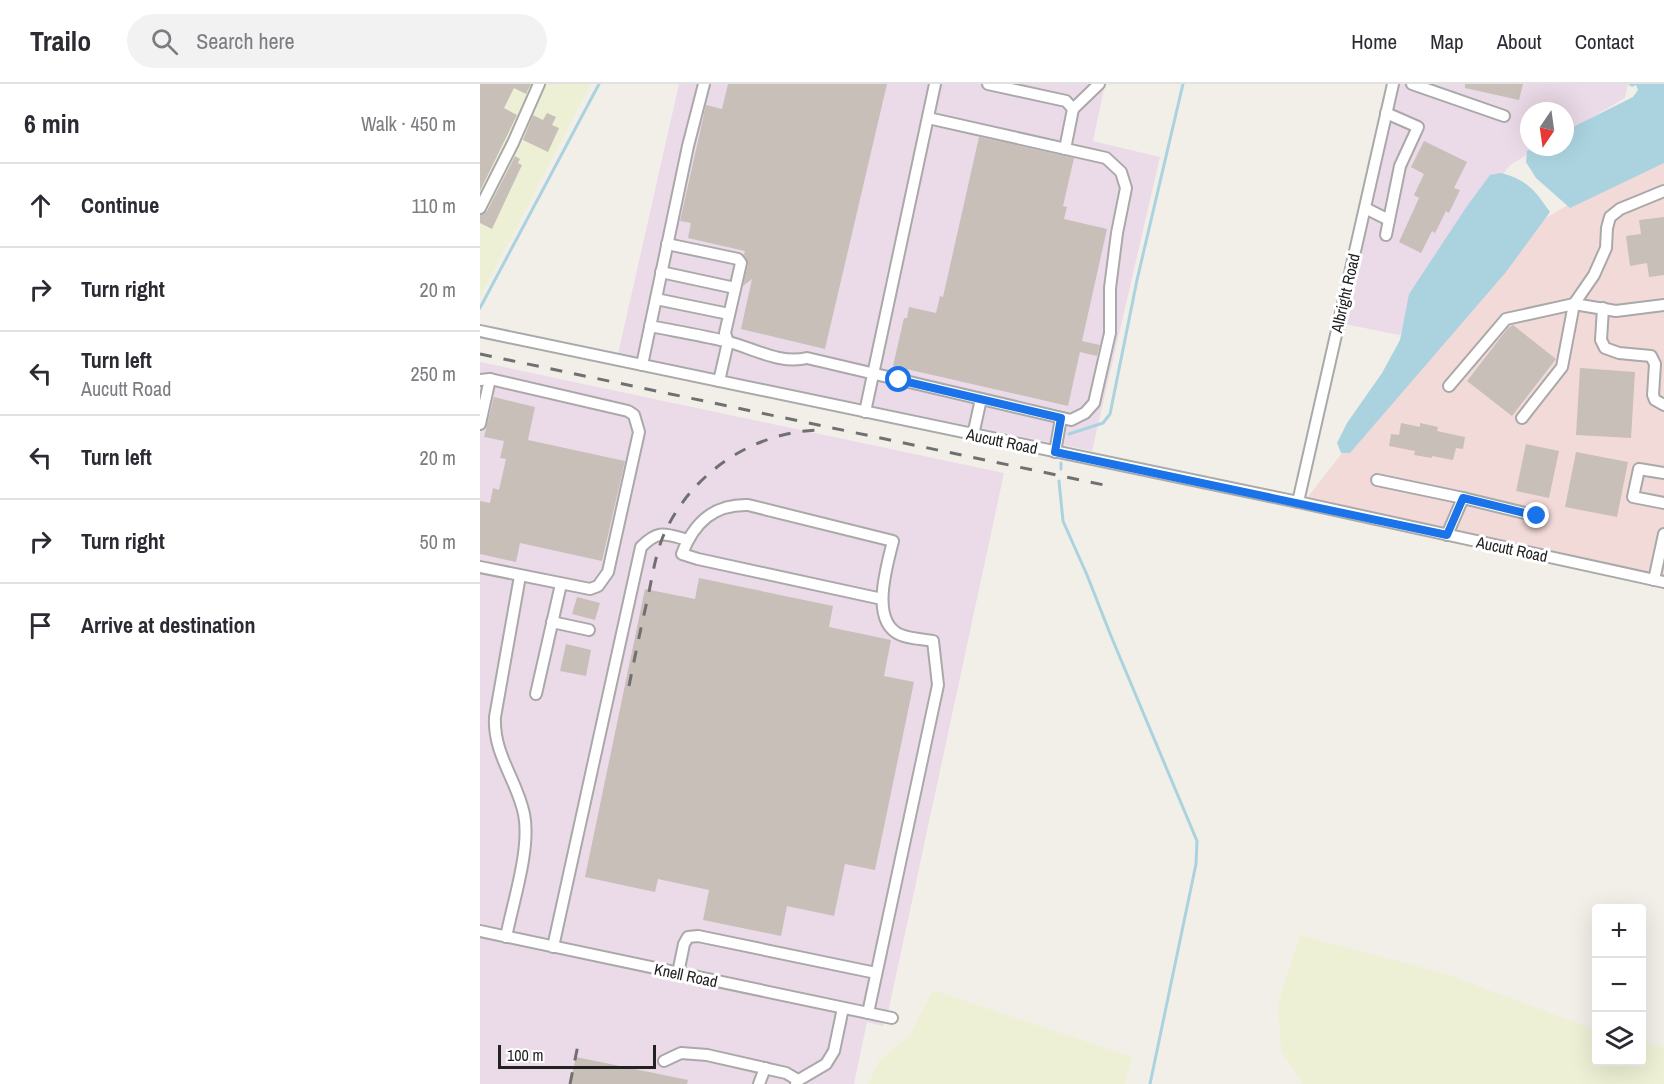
<!DOCTYPE html>
<html lang="en">
<head>
<meta charset="utf-8">
<style>
  :root { --surface:#fff; --page:#f2f2f3; --text:#2b2b33; --muted:#7c7c81; --line:#e1e1e2 }
  body { margin:0; font-family:"Archivo Narrow",sans-serif; background:var(--page); color:var(--text) }
  .controls { position:absolute; right:18px; bottom:18px; display:grid; overflow:hidden; border-radius:6px; box-shadow:0 6px 24px #0002 }
  .controls button { width:54px; height:54px; display:grid; place-items:center; padding:0; border:0; border-bottom:2px solid var(--line); background:var(--surface); color:var(--text); font:30px sans-serif }
  .compass { position:absolute; left:1040px; top:18px; width:54px; height:54px; border-radius:50%; background:var(--surface); box-shadow:0 6px 24px #0002; rotate:193deg }
  .scale { position:absolute; left:18px; bottom:15px; width:158px; box-sizing:border-box; padding-left:6px; border:3px solid #222; border-top:0; font-size:16px; line-height:21px; white-space:nowrap; color:#222; -webkit-text-stroke:4px #fff; paint-order:stroke }
  .stop { position:absolute; width:18px; height:18px; margin:-14px; border:4px solid #1a73e8; border-radius:50%; background:#fff }
  .stop.end { background:#1a73e8; border-color:#fff; box-shadow:0 2px 6px #0008 }
  .list { margin:0; padding:0; list-style:none }
  h2 { display:flex; justify-content:space-between; align-items:center; height:78px; margin:0; padding:0 24px; font-size:26px }
  h2 small { font-size:20px; font-weight:400; color:var(--muted) }
  .list li { display:grid; grid-template-columns:39px 1fr auto; gap:18px; align-items:center; box-sizing:border-box; height:84px; padding:0 24px; border-top:2px solid var(--line) }
  .list b { display:block; font-size:22px; white-space:nowrap }
  .list p { margin:0; font-size:20px; white-space:nowrap; color:var(--muted) }
  .list em { font-size:20px; font-style:normal; color:var(--muted) }
  .icon { flex:none; width:33px; height:33px; fill:none; stroke:currentColor; stroke-width:2; stroke-linecap:round; stroke-linejoin:round }
  .map { position:relative; flex:none; width:1184px; height:1000px; overflow:hidden }
  header { display:flex; align-items:center; gap:36px; box-sizing:border-box; height:84px; padding:0 30px; background:var(--surface); border-bottom:2px solid var(--line) }
  header strong { font-size:28px }
  nav { display:flex; gap:33px; margin-inline-start:auto; font-size:21px }
  .search { width:420px; height:54px; background:var(--page); display:flex; align-items:center; gap:15px; box-sizing:border-box; padding:0 21px; border-radius:33px; color:var(--muted); font-size:22px }
  main { display:flex }
  aside { flex:1; background:var(--surface) }
  .map>svg:first-child { display:block }
  .commercial { fill:#f2dad9 }
  .industrial { fill:#ebdbe8 }
  .farmland { fill:#eef0d5 }
  .water { fill:#aad3df }
  .lines { fill:none; stroke-linecap:round; stroke-linejoin:round }
  .stream { stroke:#aad3df; stroke-width:3 }
  .building { fill:#c7bfb8 }
  .minor-casing { stroke:#a9a9a9; stroke-width:14 }
  .minor { stroke:#fff; stroke-width:10 }
  .rail { stroke:#707070; stroke-width:3; stroke-dasharray:12 12; stroke-linecap:butt }
  .route { stroke:#1a73e8; stroke-width:8 }
  .labels { text-anchor:middle; dominant-baseline:central; stroke-width:6; stroke-linejoin:round; paint-order:stroke }
  .street-label { font-size:16px; fill:#222; stroke:#fff }
</style>
</head>
<body>
<header>
<strong>Trailo</strong>
<div class="search"><svg class="icon" aria-label="search" viewBox="0 0 24 24"><circle cx="10" cy="10" r="6"/><path d="M15 15l6 6"/></svg>Search here</div>
<nav><a>Home</a><a>Map</a><a>About</a><a>Contact</a></nav>
</header>
<main>
<aside>
<h2>6 min<small>Walk · 450 m</small></h2>
<ul class="list">
<li><svg class="icon" aria-label="ahead" viewBox="0 0 24 24"><path d="M12 20V5M6 11l6-6 6 6"/></svg><div><b>Continue</b></div><em>110 m</em></li>
<li><svg class="icon" aria-label="right" viewBox="0 0 24 24"><path d="M7 20v-9h11M14 6l5 5-5 5"/></svg><div><b>Turn right</b></div><em>20 m</em></li>
<li><svg class="icon" aria-label="left" viewBox="0 0 24 24"><path d="M17 20v-9H6M10 6l-5 5 5 5"/></svg><div><b>Turn left</b><p>Aucutt Road</p></div><em>250 m</em></li>
<li><svg class="icon" aria-label="left" viewBox="0 0 24 24"><path d="M17 20v-9H6M10 6l-5 5 5 5"/></svg><div><b>Turn left</b></div><em>20 m</em></li>
<li><svg class="icon" aria-label="right" viewBox="0 0 24 24"><path d="M7 20v-9h11M14 6l5 5-5 5"/></svg><div><b>Turn right</b></div><em>50 m</em></li>
<li><svg class="icon" aria-label="arrive" viewBox="0 0 24 24"><path d="M6 21V4h12l-3 4 3 4H6"/></svg><div><b>Arrive at destination</b></div></li>
</ul>
</aside>
<div class="map">
<svg width="1184" height="1000" viewBox="0 0 1184 1000">
  <rect width="100%" height="100%" fill="#f2efe9"/>
  <path class="commercial" d="M1184,65V491L827,414L940,269L1062,136Z"/>
  <g class="industrial">
    <path d="M199,0H625L613,57L680,73L612,367L138,270Z"/>
    <path d="M918,0H1148L1145,14L1085,49V27H1049V63H1061L1030,81L940,199L920,251L864,240Z"/>
    <path d="M0,278L524,389L409,924L403,942L387,938L374,1000H0Z"/>
  </g>
  <g class="farmland">
    <path d="M0,0H111L0,213Z"/>
    <path d="M820,851L966,890L1116,946V978H1162V958L1184,964V1000H823L801,967L798,920Z"/>
    <path d="M453,906L652,973L645,1000H388L399,977L430,951Z"/>
  </g>
  <g class="water">
    <path d="M1148,0H1184V79L1090,124L1056,94L1046,78L1047,67L1054,63H1085V47L1153,13L1158,6L1156,1L1152,3Z"/>
    <path d="M1021,89C1047,96 1055,106 1070,128L1026,188L870,369H861L857,359L867,339L902,289L920,256L929,210L987,122L1010,91Z"/>
  </g>
  <g class="lines">
    <g class="stream">
      <path d="M0,224L119,0"/>
      <path d="M589,350L623,339L630,330L657,196L703,0"/>
      <path d="M581,385V379"/>
      <path d="M579,397L583,437L607,491L631,552L717,757L716,780L670,1000"/>
    </g>
  </g>
  <g class="building">
    <path d="M0,0H51L46,10L34,4L24,24L37,31L0,107Z"/>
    <path d="M248,0H407L345,265L261,245L272,195L263,202L268,180L264,170L265,167L208,154L211,139L200,137L226,21L242,25Z"/>
    <path d="M985,0H1043L1039,16L985,4Z"/>
    <path d="M67,29L76,33L72,41L79,44L68,68L43,56L53,31L63,36Z"/>
    <path d="M499,53L594,74L583,122L587,123L584,135L627,145L602,257L620,261L617,272L600,268L588,322L413,282L424,234H427L429,223L456,229L460,212L463,213Z"/>
    <path d="M944,57L987,78L974,104L980,106L969,129L966,127L955,149L952,147L941,169L919,158L939,114L934,111L944,90L931,83Z"/>
    <path d="M35,72L40,75L38,79L42,81L12,145L0,139V131L7,127Z"/>
    <path d="M1184,133V191L1169,193L1167,179L1150,182L1146,152L1161,150L1159,136Z"/>
    <path d="M1033,241L1076,275L1032,332L987,297L1028,244Z"/>
    <path d="M1100,284L1155,288L1151,354L1096,351Z"/>
    <path d="M14,313L55,323L48,356L145,377L122,477L40,459L36,478L0,470V417L10,419L13,404L19,406L26,375L20,374L24,357L4,353Z"/>
    <path d="M921,339L940,343V339L958,343L957,347L985,353L983,365L976,364L973,376L952,372V374L934,371L935,367L909,362L911,350L919,351Z"/>
    <path d="M1046,360L1079,367L1069,414L1036,407Z"/>
    <path d="M1096,368L1148,378L1137,433L1085,423Z"/>
    <path d="M219,494L353,522L349,543L411,556L404,592L434,598L395,786L365,780L354,832L307,822L301,852L223,836L229,806L178,795L175,808L105,793L165,505L215,515Z"/>
    <path d="M97,513L120,519L115,536L92,530Z"/>
    <path d="M86,560L111,566L106,592L80,587Z"/>
    <path d="M96,973L208,996L207,1000H90Z"/>
  </g>
  <g class="lines">
    <g class="minor-casing">
      <g id="minor">
        <path d="M508,0L586,17L593,25L585,65"/>
        <path d="M932,0L1024,32"/>
        <path d="M593,25L619,0"/>
        <path d="M0,124L33,59L59,0"/>
        <path d="M885,124L909,136L920,82L938,43L906,29"/>
        <path d="M906,151L909,136"/>
        <path d="M187,160L258,175L261,179L245,249L248,258L239,297"/>
        <path d="M181,188L255,204"/>
        <path d="M176,215L249,230"/>
        <path d="M1123,224L1121,256L1125,264L1139,269L1171,272L1175,280L1173,311L1175,316L1184,321"/>
        <path d="M170,242C195,247 220,251 245,257C271,263 300,281 327,274L591,336L605,329L614,319L630,249V204L637,149L646,104L641,88L626,74L448,34"/>
        <path d="M0,247L818,418L1184,498"/>
        <path d="M162,281L208,62L224,0"/>
        <path d="M0,296L10,295L148,327L154,331L159,348L128,488L118,502L110,505L0,483"/>
        <path d="M969,302L1026,235L1094,220L1136,227L1184,221"/>
        <path d="M385,328L455,0"/>
        <path d="M1042,334L1082,283L1094,220L1114,191L1126,164L1127,144L1130,133L1140,125L1184,107"/>
        <path d="M0,340L10,295"/>
        <path d="M493,351L501,315"/>
        <path d="M575,368L581,334"/>
        <path d="M1184,389L1159,385L1153,413L1184,419"/>
        <path d="M897,396L983,414"/>
        <path d="M818,418L913,0"/>
        <path d="M967,451L983,414L1057,432"/>
        <path d="M1174,496L1184,450"/>
        <path d="M72,538L109,546"/>
        <path d="M56,610L81,500"/>
        <path d="M0,847L412,934"/>
        <path d="M26,853C33,818 51,764 44,730C37,696 13,670 15,633L40,492"/>
        <path d="M73,863L161,463C179,445 185,450 208,456"/>
        <path d="M198,889L204,860L208,853L218,852L396,889"/>
        <path d="M388,929L458,601L453,557C443,555 431,555 421,551C389,538 407,482 413,457L268,421C234,420 214,438 202,470L218,475L402,515"/>
        <path d="M184,977L201,969L227,971L306,989L318,996"/>
        <path d="M279,1000L285,984"/>
        <path d="M316,1000L317,997L346,980L354,967L363,924"/>
      </g>
    </g>
    <use href="#minor" class="minor"/>
    <g class="rail">
      <path d="M0,270L629,402"/>
      <path d="M149,602C155,572 161,543 168,513C172,493 175,474 182,455C208,391 273,346 343,346"/>
      <path d="M90,1000L99,956"/>
    </g>
  </g>
  <g class="lines">
    <path class="route" d="M419,296L581,334L575,368L967,451L983,414L1057,432"/>
  </g>
  <g class="labels">
    <g class="street-label">
      <text transform="translate(865 209) rotate(-77)">Albright Road</text>
      <text transform="translate(522 357) rotate(12)">Aucutt Road</text>
      <text transform="translate(1032 465) rotate(12)">Aucutt Road</text>
      <text transform="translate(206 891) rotate(12)">Knell Road</text>
    </g>
  </g>
</svg>
<div class="controls">
<button>+</button>
<button>−</button>
<button><svg class="icon" aria-label="layers" viewBox="0 0 24 24"><path d="M12 4l9 5-9 5-9-5zM3 14l9 5 9-5"/></svg></button>
</div>
<svg class="compass" viewBox="-18 -18 36 36"><path d="M0-13l5 13h-10z" fill="#e53935"/><path d="M0 13l5-13h-10z" fill="#7c7c81"/></svg>
<div class="scale">100 m</div>
<div class="stop" style="left:419px;top:296px"></div>
<div class="stop end" style="left:1057px;top:432px"></div>
</div>
</main>
</body>
</html>
